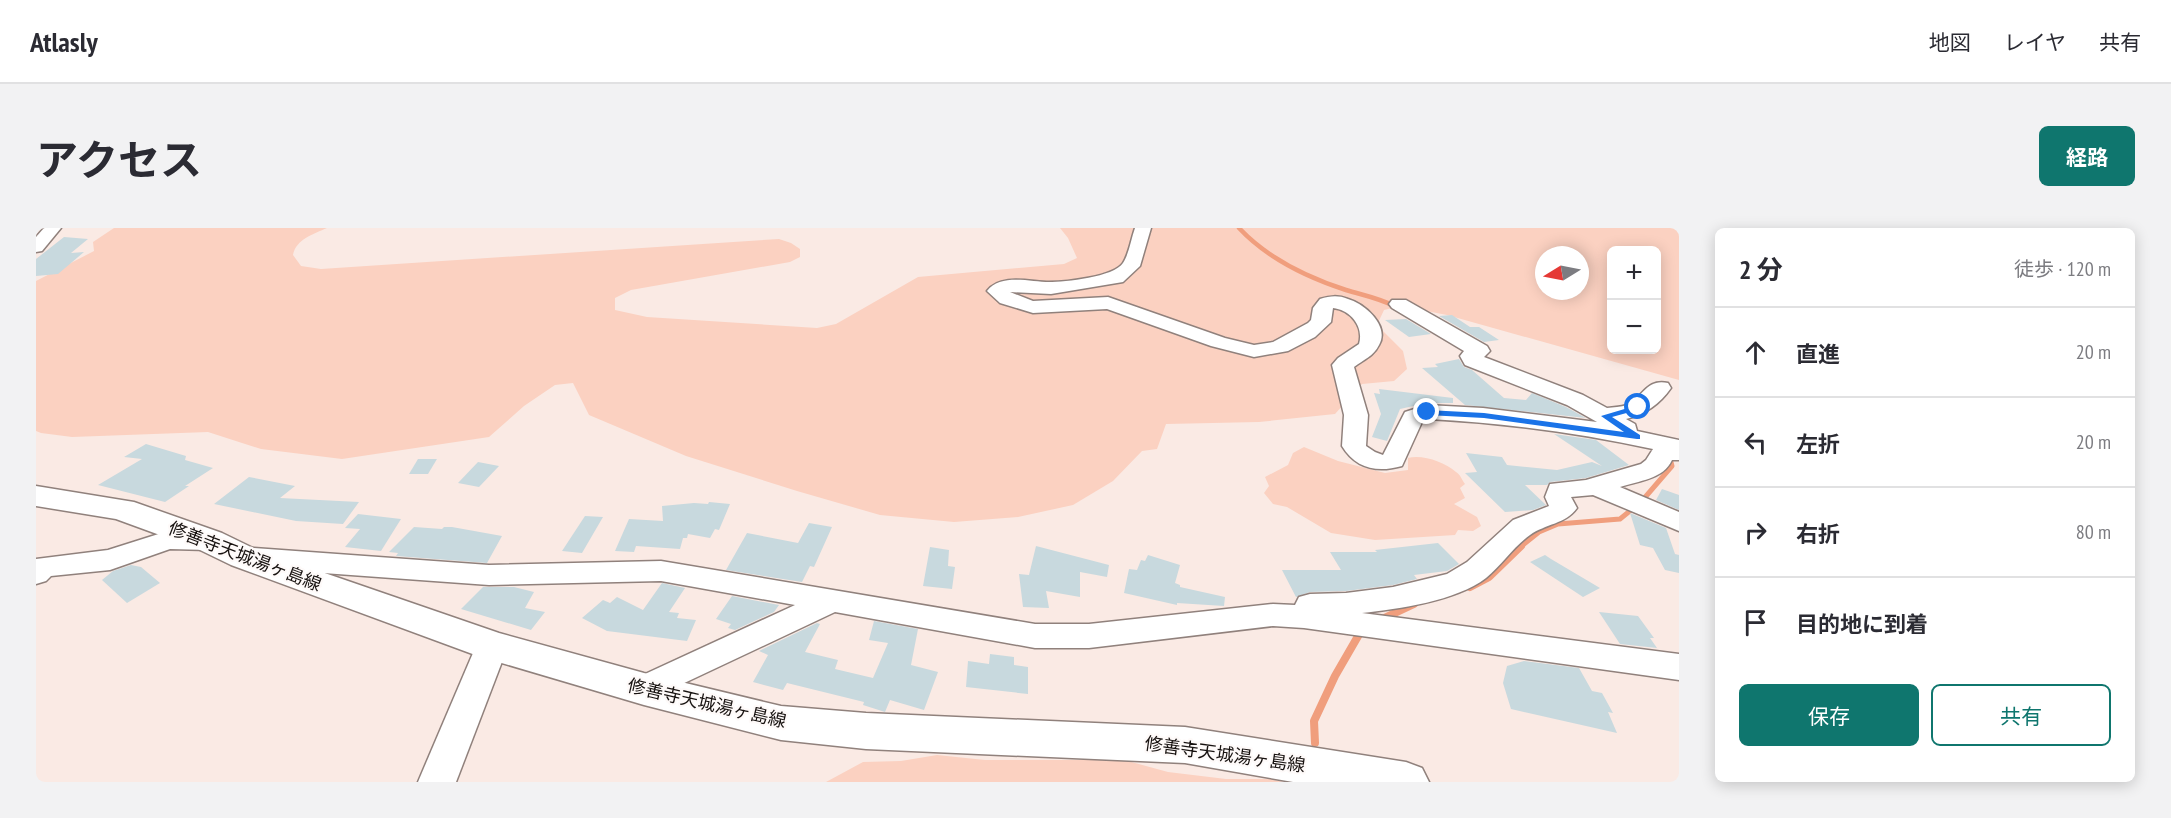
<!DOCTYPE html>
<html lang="ja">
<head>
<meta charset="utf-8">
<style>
  :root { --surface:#fff; --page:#f2f2f3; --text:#2b2b33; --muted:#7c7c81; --line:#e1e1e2; --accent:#0f766e }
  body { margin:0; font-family:"PT Sans Narrow","Noto Sans JP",sans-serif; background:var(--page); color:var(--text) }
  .controls { position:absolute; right:18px; top:18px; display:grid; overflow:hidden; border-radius:9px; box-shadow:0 3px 15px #0003 }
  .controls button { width:54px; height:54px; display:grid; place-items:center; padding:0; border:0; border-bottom:2px solid var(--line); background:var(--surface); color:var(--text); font:30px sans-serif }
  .compass { position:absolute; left:1499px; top:18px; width:54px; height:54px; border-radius:50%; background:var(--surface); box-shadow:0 3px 15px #0003; rotate:260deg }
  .stop { position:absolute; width:18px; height:18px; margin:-14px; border:4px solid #1a73e8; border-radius:50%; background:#fff }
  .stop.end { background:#1a73e8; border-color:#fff; box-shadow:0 2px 6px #0008 }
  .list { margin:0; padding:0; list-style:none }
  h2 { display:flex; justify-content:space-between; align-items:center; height:78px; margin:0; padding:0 24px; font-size:26px }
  h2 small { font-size:20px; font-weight:400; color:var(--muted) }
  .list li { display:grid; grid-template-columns:39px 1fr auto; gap:18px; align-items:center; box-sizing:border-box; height:90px; padding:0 24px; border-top:2px solid var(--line) }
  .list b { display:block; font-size:22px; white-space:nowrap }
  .list em { font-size:20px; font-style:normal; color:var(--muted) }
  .actions { display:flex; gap:12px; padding:18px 24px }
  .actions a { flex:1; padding:14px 0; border:2px solid var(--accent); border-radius:9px; text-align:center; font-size:21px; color:var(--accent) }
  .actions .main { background:var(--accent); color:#fff }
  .icon { flex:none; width:33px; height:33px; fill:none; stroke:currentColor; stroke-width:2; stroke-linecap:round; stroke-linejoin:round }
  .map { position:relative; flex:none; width:1643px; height:554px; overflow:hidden; border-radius:9px }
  header { display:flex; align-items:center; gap:36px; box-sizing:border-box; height:84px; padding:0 30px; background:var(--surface); border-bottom:2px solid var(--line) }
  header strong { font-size:28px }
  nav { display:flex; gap:33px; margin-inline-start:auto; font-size:21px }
  .intro { display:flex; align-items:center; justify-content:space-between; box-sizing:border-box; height:144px; padding:0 36px }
  h1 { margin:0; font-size:42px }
  .button { padding:15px 27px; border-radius:9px; background:var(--accent); color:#fff; font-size:21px; font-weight:700 }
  main { display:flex; gap:36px; padding:0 36px }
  aside { flex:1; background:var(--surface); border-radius:9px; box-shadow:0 3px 15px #0003 }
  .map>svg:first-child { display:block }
  .green { fill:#fbd1c1; fill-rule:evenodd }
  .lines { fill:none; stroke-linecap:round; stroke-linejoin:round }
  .stream-far2 { stroke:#f09e7d; stroke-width:4.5 }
  .stream-far1 { stroke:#f09e7d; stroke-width:5 }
  .stream { stroke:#f09e7d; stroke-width:8 }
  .building { fill:#c8d9de }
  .minor-casing { stroke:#90817c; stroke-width:3 }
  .major-casing { stroke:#90817c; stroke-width:3 }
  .minor { fill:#fff; fill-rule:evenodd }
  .major { fill:#fff; fill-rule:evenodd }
  .route { fill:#1a73e8 }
  .labels { text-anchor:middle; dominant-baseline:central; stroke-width:4.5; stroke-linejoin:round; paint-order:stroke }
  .near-street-label { font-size:18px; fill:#171210; stroke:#fefaf9 }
</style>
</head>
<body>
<header>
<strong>Atlasly</strong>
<nav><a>地図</a><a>レイヤ</a><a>共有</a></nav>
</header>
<div class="intro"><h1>アクセス</h1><a class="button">経路</a></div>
<main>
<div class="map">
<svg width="1643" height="554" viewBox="0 0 1643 554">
  <rect width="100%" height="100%" fill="#faeae4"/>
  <g class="green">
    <path d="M78,0H291C278,6 260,11 257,27L265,38L285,41L743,11L755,15L764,21V29L754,34L595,62L579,70V82L611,89L781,100L800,96L882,49L1028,36L1041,30L1032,10L1024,0H1643V152L1411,87L1365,78L1348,82L1341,97L1367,123L1371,141L1358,153L1326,156L1299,186L1223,194L1130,196L1121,221L1106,223L1077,253L1037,277L982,289L918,294L844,287L761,263L650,228L553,187L537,155L519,157L488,178L453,209L306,231L225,221L172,204L36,209L5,205L0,203V53L58,23L57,14ZM1576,22H1620V122H1576ZM1508,27H1544V63H1508Z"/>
    <path d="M1268,219L1302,233L1349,245L1372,242V230C1386,226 1409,234 1420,244C1424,246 1426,252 1429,256L1424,260L1429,270L1418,276L1441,289L1445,298L1437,303L1422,302L1419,307L1339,312L1295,305L1251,279L1237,276L1228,265L1233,258L1229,249L1252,237L1257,225Z"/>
    <path d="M901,527L949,532H1088L1132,544L1190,551H1234L1247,554H790L827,534L865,533Z"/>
  </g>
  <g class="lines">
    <path class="stream-far2" d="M1203,0C1232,31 1270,49 1310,62C1326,67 1343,70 1358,78"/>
    <path class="stream-far1" d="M1483,320L1503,304L1522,296L1584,291L1605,274L1636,238L1633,226"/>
    <g class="stream">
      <path d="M1434,359L1453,349L1485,318"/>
      <path d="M1344,392L1378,376"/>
      <path d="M1279,515L1278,493L1299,448L1325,403"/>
    </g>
  </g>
  <g class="building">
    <path d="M28,9L52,11L35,25L48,24L22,46L0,48V31Z"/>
    <path d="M1416,87L1434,99H1443L1463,112L1448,114L1403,88Z"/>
    <path d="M1370,91L1395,106L1373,109L1349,92Z"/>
    <path d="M1423,131L1428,139L1436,142L1468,170L1490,172L1496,165L1530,179L1550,190L1429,177L1386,140L1402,139L1399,136Z"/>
    <path d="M1343,161L1417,170V175H1391L1364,181L1351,213L1336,209L1345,186L1338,165L1344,166Z"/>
    <path d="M1518,206L1560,212L1593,237L1550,250L1514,254L1511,257H1489L1510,277L1497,282L1469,284L1429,245L1441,244L1430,225L1466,229L1471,237L1521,242L1556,234L1566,238Z"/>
    <path d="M110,216L150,228L149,232L177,240L149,258H153L129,274L62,257L106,231L88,229Z"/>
    <path d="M382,231H401L392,246H373Z"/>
    <path d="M442,234L463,238L443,259L422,255Z"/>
    <path d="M213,249L259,258L244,270L323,274L307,296L260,293L178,276Z"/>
    <path d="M1626,261L1643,267V282L1620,272Z"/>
    <path d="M673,274L694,276L683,302L679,301L674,310L652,306L651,310H647L644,321L600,318L598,324L579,323L593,291L627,293L626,278L658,275L672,276Z"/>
    <path d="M1594,285L1630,300L1639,326L1643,327V345L1629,342L1617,320L1604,317Z"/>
    <path d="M322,286L365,291L345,323L309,319L324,301L309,300Z"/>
    <path d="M549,288L567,289L546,325L526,323Z"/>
    <path d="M773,295L796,299L778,339L774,338L766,354L690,342L711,305L762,315Z"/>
    <path d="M378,299L406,301L408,299H416L466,308L451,335L360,328L362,325L353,324Z"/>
    <path d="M1402,315L1423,336L1411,343L1378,347L1381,351L1357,357L1310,363L1274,364L1260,369L1246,342H1305L1294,324H1341L1339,322Z"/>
    <path d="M1000,318L1073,337L1071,349L1044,344V369L1010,363L1013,380L987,379L983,346L993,347Z"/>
    <path d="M894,319L913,322L912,338L919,339L916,361L887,358Z"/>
    <path d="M1112,327L1144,337L1139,355L1144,357V359L1189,369L1188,378L1141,375V377L1088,365L1093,341L1101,342L1105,332L1109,333Z"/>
    <path d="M1509,327L1515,331L1564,360L1547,369L1494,334Z"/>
    <path d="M95,337L105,339L124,355L91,375L66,352L77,343Z"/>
    <path d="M626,355L649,360L633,384L643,385L641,390L660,392L651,413L571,403L546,390L567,372L574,375L581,369L607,382Z"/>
    <path d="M447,359H478L498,364L489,380L509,384L495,402L425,381Z"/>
    <path d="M696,368L743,377L738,384L699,402L692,400L695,396L680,391Z"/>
    <path d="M1563,384L1602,388L1618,410H1614L1621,420L1584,416Z"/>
    <path d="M838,393L882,401L875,437L902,444L888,482L854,472L849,484L827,477L828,474L751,455L747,462L717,454L732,427L723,423L781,395L784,396L769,424L802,432L799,441L837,450L852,415L833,412Z"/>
    <path d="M954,426L978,429V437L992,439V466L930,459L932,433L953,436Z"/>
    <path d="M1488,433L1543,440L1556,463L1566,465L1577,485L1572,484L1581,505L1475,481L1467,455L1471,438Z"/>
  </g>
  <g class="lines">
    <g class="minor-casing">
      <g id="minor">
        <path d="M8,0H25L6,23L0,24V9Z"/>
        <path d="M1099,0H1115L1104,38L1087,54L1015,66L974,64L997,73L1072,69L1189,110L1218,117L1237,114L1272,95L1275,92L1277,80L1284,71C1294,68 1302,67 1312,71C1329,76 1354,98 1343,117C1338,128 1327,132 1318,139L1332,187L1330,218L1339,224L1347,227L1369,184L1391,177L1447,180L1561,194L1531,177L1429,137L1424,128L1428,123L1356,80L1353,76L1356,72H1370L1451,118L1454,123L1448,129L1547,167L1571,180C1577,179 1585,179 1591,177C1607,169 1611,150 1632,155L1635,160C1624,176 1608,187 1590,191L1599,196L1601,203L1643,212V232H1636C1628,251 1602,253 1584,259L1643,284V303L1557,267L1535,269L1541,280C1530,296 1509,296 1494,307C1477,319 1466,337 1450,350C1420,373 1363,381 1326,385L1643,426V452L1268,400L1237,398L1053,420H999L799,384L608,474L596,470L591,461L596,452L759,377L625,353L453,357L218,340L208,337L204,330L208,323L218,320L453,337L625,333L999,396H1053L1237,376L1259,377L1263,369L1274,366L1310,365L1357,359L1411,346L1431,334L1477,292L1513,278L1509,269L1514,256L1550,252L1605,236L1610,232L1617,221C1543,205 1469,195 1393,191L1386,194L1366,238C1341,245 1320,241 1306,218L1308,187L1296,137L1302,130L1323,116C1328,99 1315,82 1297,80L1295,94L1279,109L1252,123L1218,129L1175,118L1071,81L997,85L964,75L951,63C964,45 995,54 1013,54C1029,54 1078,49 1087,35C1093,26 1095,11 1099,0Z"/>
        <path d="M132,303L172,304L182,306L186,313L182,320L172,322L134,321L74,342L15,348L10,353L0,356V331L72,322Z"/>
        <path d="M456,406L467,409L472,418L420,554H382L440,418L445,409Z"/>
      </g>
    </g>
    <g class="major-casing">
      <path id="major" d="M0,258L98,274L186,305L219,321L463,405L608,445L745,478L830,485L1149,499L1370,534L1386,540L1393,554H1257L1149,535L830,521L745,512L608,477L442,428L195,337L162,321L80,291L0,278Z"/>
    </g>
    <use href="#minor" class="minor"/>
    <use href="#major" class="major"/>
  </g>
  <path class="route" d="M1602,177L1606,179L1605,181L1576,189L1604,207V211H1601L1448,190L1391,187L1387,184L1391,182L1448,185L1588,204L1565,188Z"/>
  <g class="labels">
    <g class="near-street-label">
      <text transform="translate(209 328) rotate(21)">修善寺天城湯ヶ島線</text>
      <text transform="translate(671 475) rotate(13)">修善寺天城湯ヶ島線</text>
      <text transform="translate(1189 526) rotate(8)">修善寺天城湯ヶ島線</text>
    </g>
  </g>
</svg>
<div class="controls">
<button>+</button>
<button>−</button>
</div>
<svg class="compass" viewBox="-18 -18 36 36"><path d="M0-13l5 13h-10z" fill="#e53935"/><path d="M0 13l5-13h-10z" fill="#7c7c81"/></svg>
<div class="stop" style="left:1602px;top:179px"></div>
<div class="stop end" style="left:1391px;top:184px"></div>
</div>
<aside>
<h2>2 分<small>徒歩 · 120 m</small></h2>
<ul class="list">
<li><svg class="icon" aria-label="ahead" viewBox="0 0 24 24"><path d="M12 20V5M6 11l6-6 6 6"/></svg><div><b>直進</b></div><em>20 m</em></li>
<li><svg class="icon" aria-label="left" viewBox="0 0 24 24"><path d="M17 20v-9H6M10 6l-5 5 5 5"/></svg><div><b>左折</b></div><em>20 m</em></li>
<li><svg class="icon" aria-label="right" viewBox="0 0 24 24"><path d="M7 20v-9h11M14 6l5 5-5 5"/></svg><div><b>右折</b></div><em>80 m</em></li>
<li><svg class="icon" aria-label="arrive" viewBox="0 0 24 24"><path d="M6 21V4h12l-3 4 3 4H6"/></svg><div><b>目的地に到着</b></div></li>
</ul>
<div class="actions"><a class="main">保存</a><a>共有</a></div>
</aside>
</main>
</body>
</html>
